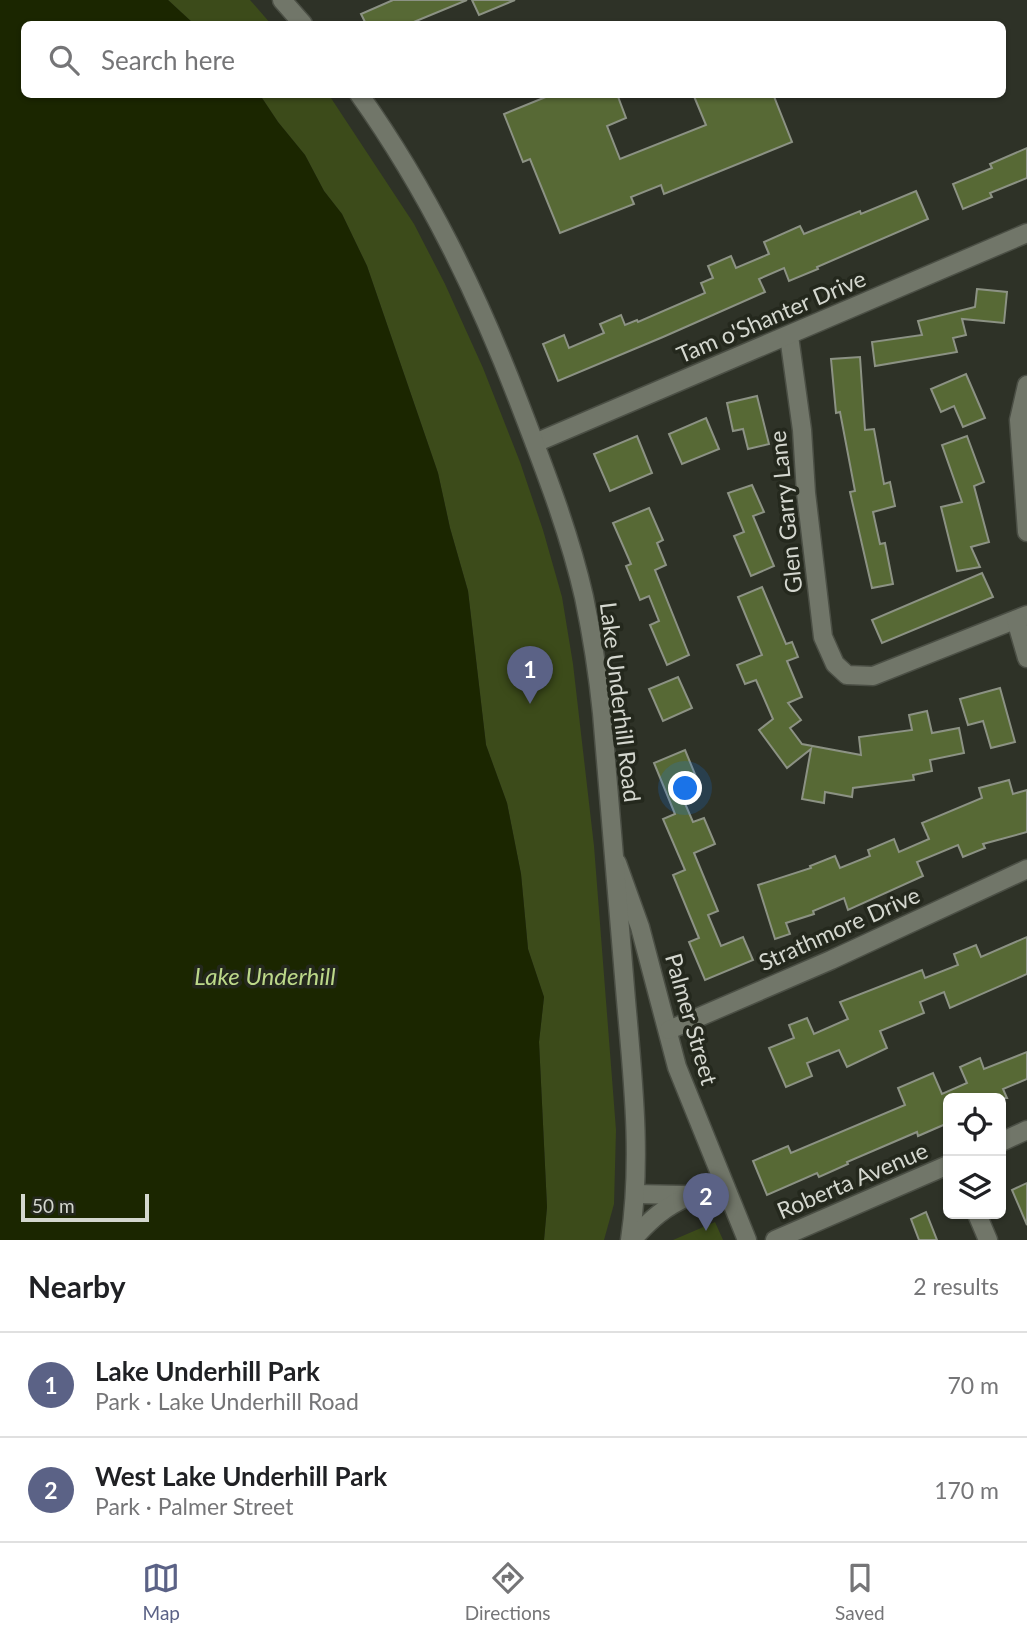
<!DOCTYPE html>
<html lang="en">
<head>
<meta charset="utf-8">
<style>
  :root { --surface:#fff; --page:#f6f6f6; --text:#202124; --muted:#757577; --line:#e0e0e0; --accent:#5b6286 }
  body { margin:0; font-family:Lato,sans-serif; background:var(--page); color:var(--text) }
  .controls { position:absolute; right:21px; bottom:21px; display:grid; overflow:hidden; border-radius:10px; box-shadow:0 2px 5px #0004 }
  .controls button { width:63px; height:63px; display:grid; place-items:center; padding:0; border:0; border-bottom:2px solid var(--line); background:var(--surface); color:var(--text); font:35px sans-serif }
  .scale { position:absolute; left:21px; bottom:18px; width:128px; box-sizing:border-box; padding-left:7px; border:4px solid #d4d7cf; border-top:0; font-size:19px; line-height:24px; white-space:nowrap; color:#d4d7cf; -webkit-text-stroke:5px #24281d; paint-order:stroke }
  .you { position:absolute; left:686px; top:789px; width:24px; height:24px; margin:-18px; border:5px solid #fff; border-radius:50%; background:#1a73e8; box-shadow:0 0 0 10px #1a73e833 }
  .badge { display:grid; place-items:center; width:46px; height:46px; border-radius:50%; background:var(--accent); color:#fff; font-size:23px; font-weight:700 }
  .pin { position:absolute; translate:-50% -58px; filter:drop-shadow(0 2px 4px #0008) }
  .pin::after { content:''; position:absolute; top:37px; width:24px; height:21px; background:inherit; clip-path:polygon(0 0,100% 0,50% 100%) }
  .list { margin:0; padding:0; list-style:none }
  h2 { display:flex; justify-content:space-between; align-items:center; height:91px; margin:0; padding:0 28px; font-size:30px }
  h2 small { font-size:23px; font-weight:400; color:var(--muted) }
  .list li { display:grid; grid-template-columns:46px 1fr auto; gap:21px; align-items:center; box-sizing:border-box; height:105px; padding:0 28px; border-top:2px solid var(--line) }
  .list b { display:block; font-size:26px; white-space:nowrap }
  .list p { margin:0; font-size:23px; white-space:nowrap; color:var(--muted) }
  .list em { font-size:23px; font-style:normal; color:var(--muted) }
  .icon { flex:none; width:38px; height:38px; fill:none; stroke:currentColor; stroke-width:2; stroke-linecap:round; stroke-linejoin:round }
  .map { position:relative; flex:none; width:1027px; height:1240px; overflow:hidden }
  .search { position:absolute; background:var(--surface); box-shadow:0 2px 5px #0004; left:21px; right:21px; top:21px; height:77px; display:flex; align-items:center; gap:18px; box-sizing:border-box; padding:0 24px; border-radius:10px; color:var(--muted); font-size:26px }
  .sheet { height:301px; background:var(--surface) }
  nav { display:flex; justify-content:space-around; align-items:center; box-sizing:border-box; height:98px; border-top:2px solid var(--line); background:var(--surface); font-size:19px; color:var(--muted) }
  nav a { display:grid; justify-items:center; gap:4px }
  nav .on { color:var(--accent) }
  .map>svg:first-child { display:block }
  .green { fill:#3c4b1a }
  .water { fill:#1b2600 }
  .building { fill:#576935; stroke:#8c9284; stroke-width:2 }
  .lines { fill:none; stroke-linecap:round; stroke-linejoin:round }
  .minor-casing { stroke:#4b4f45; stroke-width:21 }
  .secondary-casing { stroke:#4b4f45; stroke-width:21 }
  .minor { stroke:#717669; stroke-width:18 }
  .secondary { stroke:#717669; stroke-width:18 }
  .labels { text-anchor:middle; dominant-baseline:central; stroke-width:7; stroke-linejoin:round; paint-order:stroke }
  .street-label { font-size:23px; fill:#d4d7cf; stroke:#24281d }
  .water-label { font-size:24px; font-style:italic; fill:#bcd889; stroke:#24281d }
</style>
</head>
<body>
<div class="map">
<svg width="1027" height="1240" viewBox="0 0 1027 1240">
  <rect width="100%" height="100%" fill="#2e3227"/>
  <g class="green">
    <path d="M168,0H250L271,24H194Z"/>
    <path d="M260,95H329L414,224L445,284L483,368L520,462L543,530L562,597L573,664L594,846L616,1130L614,1204L604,1240H544L547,1207L539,1042L544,997L528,949L521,874L507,803L486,745L468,591L450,528L438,473L367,266L342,214L324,191L305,155L278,122Z"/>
    <path d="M715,1222L723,1240H673Z"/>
  </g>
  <path class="water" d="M0,0H168L194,24H24V94L260,95L278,122L305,155L324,191L342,214L367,266L438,473L450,528L468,591L486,745L507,803L521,874L528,949L544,997L539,1042L547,1207L544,1240H0Z"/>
  <g class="building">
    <path d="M393,0H467L409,24H366L361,14Z"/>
    <path d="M472,0H515L479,15Z"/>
    <path d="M553,94H617L626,118L607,126L620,159L706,125L693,94H773L792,142L664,194L661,185L631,197L634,204L560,233L530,159L523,162L504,114Z"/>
    <path d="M1027,148V178L990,193L992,197L963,209L953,184L992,168L990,164Z"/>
    <path d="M916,191L928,219L817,267L818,269L789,281L784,268L759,279L765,292L663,337L558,381L543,344L564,335L569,348L604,333L600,324L621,315L625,325L637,320L638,322L705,293L701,283L713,278L708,266L731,256L736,268L769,254L764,242L800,226L804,234L860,211L861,214Z"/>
    <path d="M977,289L1007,292L1004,323L962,319L966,335L953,338L957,352L875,366L872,342L922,335L918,321L975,307Z"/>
    <path d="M860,357L865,430L874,429L884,484L890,482L895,506L873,512L880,544L885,543L893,584L872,588L850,492L855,491L840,412L836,413L831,359Z"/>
    <path d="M966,374L985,418L963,427L954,406L941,412L931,389Z"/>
    <path d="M757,396L769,444L748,449L743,429L733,431L727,403Z"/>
    <path d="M706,418L719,449L682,464L669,434Z"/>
    <path d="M637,436L652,473L610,491L594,454Z"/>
    <path d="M967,436L984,482L974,486L989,542L971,547L980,567L957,571L941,507L962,502L942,445Z"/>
    <path d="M752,485L764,512L753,516L774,566L751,576L734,536L744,532L728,493Z"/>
    <path d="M649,508L663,540L657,543L666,565L655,570L689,655L667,665L650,625L659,621L649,596L640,600L626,566L631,564L613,523Z"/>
    <path d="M982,573L993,597L882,643L872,620Z"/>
    <path d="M762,587L786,644L792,642L798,657L787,661L802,697L788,703L801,720L790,728L802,744L861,755L859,737L912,730L909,715L927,711L932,733L959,728L964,753L930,760L932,771L913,775L914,780L853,788L852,797L825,792L824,803L802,799L811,749L787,768L759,730L773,719L756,680L745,684L737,665L762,655L738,597Z"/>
    <path d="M678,677L692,708L663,721L649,689Z"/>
    <path d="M1000,688L1015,742L991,748L983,721L968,725L960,699Z"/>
    <path d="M685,750L699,784L680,792L693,822L704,818L715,844L694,853L718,911L708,915L721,946L743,937L753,960L705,980L689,942L699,938L673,875L685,870L663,819L675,814L654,763Z"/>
    <path d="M1009,780L1013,794L1027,790V832L983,844L985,848L963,857L958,845L917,862L923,876L848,910L844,898L813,911L814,914L786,923L790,934L775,939L758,885L811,868L810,866L835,856L840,868L870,856L868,850L894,839L899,852L929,839L922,823L982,798L979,788Z"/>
    <path d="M1027,937V974L950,1008L944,992L920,1002L924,1013L880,1031L887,1048L847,1067L839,1050L807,1063L812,1076L786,1087L769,1048L794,1038L789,1025L807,1018L814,1034L848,1019L840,1002L922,970L925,978L958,965L954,954L976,945L981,957Z"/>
    <path d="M1027,1052V1079L1003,1089L1007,1098H948V1123L918,1136L917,1132L847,1162L848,1164L819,1177L817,1173L767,1195L753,1161L788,1146L791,1153L905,1105L898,1088L933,1073L942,1094L967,1083L960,1067L980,1058L984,1069Z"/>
    <path d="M1027,1183V1225L1012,1190Z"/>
    <path d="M926,1212L937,1240H919L911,1219Z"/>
  </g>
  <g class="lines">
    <g class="minor-casing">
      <g id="minor">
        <path d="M789,336L802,430L806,493L823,637L835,664L847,675L873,676L1027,615"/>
        <path d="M1027,385L1019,420L1027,532"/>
        <path d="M535,443L1027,233"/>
        <path d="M1016,620L1027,658"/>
        <path d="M617,863L640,927L677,1067L747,1240"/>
        <path d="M669,1030L831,960L1027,869"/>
        <path d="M1001,1142L1027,1130"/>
        <path d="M636,1194L728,1196"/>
        <path d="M977,1214L988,1240"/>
        <path d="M775,1240L948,1165"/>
      </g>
    </g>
    <g class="secondary-casing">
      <g id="secondary">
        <path d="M282,0L303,24"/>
        <path d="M359,94C428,191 478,295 520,405C544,468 569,531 584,597C592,635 598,674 602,713C610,808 618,904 626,1000C633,1080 642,1160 630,1240"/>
        <path d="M632,1240C650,1220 665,1206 690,1196"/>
      </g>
    </g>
    <use href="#minor" class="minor"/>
    <use href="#secondary" class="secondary"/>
  </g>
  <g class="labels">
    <g class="street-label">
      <text transform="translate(771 316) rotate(-23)">Tam o'Shanter Drive</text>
      <text transform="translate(785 512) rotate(-96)">Glen Garry Lane</text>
      <text transform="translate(621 702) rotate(83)">Lake Underhill Road</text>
      <text transform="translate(839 928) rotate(-24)">Strathmore Drive</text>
      <text transform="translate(692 1019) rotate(74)">Palmer Street</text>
      <text transform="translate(852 1180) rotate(-23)">Roberta Avenue</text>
    </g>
    <g class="water-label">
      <text x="265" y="975">Lake Underhill</text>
    </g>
  </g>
</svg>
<div class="controls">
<button><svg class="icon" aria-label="locate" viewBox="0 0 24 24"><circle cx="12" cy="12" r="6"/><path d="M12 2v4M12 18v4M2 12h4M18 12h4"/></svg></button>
<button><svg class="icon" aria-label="layers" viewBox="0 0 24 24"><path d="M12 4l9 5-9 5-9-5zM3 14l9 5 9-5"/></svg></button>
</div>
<div class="scale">50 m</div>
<div class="you"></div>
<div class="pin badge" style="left:530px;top:704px">1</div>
<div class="pin badge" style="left:706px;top:1231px">2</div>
<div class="search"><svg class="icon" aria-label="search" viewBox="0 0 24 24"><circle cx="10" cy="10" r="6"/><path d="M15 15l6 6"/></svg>Search here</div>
</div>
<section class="sheet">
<h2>Nearby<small>2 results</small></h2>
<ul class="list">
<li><span class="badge">1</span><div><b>Lake Underhill Park</b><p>Park · Lake Underhill Road</p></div><em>70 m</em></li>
<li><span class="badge">2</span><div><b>West Lake Underhill Park</b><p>Park · Palmer Street</p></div><em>170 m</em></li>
</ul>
</section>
<nav>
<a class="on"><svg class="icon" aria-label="map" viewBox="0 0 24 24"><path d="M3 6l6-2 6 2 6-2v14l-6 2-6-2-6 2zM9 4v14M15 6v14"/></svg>Map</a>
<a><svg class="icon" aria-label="directions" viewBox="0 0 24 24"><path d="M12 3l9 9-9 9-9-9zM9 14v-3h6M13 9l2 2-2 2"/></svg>Directions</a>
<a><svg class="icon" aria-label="saved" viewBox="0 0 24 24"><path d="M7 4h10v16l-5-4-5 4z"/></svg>Saved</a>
</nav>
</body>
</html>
